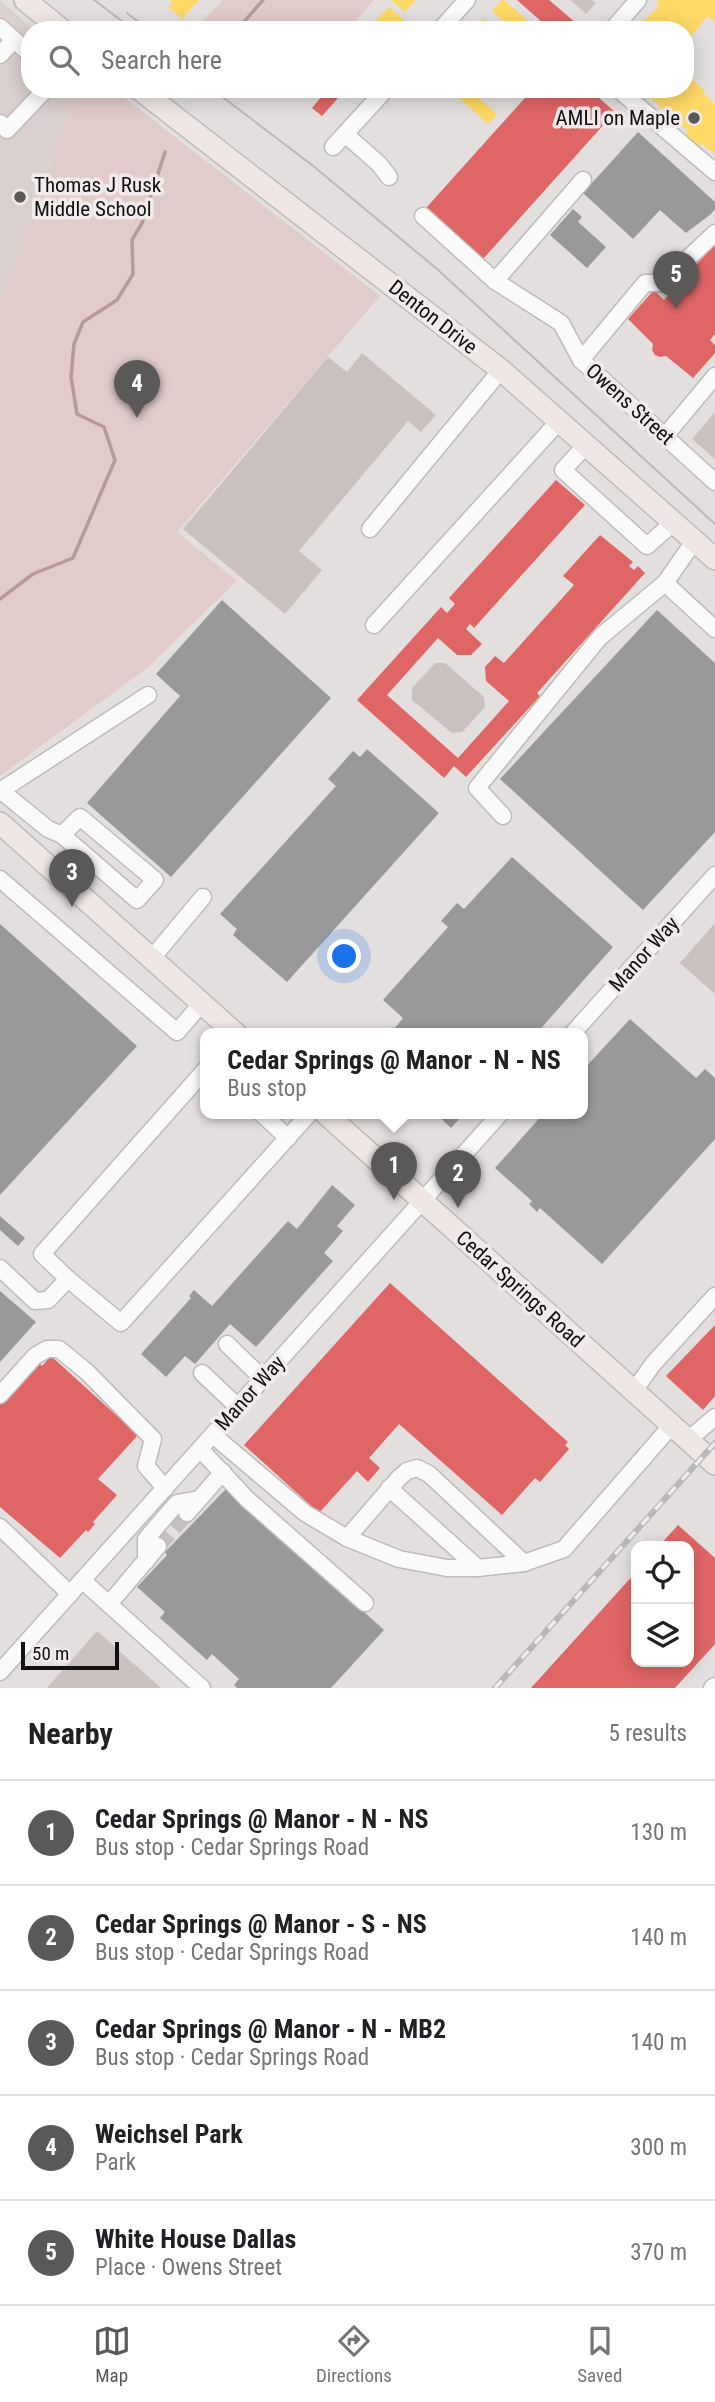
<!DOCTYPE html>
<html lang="en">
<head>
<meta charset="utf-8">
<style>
  :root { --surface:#fff; --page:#f6f6f6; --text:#202124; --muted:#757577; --line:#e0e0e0; --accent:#5b5858 }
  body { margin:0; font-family:"Roboto Condensed",sans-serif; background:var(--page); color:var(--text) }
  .controls { position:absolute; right:21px; bottom:21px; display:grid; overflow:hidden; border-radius:14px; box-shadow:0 4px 18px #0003 }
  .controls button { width:63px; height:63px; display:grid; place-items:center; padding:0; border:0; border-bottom:2px solid var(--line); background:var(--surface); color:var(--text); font:35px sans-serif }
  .scale { position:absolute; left:21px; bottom:18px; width:98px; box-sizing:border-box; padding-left:7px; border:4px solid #121010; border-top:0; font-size:19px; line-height:24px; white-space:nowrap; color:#121010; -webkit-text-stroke:5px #f1ebeb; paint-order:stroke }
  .you { position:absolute; left:345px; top:957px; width:24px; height:24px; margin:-18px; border:5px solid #fff; border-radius:50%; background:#1a73e8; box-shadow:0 0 0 10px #1a73e833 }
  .badge { display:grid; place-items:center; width:46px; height:46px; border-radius:50%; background:var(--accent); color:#fff; font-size:23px; font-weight:700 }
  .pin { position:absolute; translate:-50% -58px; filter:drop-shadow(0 2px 4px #0008) }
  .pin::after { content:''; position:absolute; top:37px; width:24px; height:21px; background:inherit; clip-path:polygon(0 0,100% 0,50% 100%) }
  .popup { position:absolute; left:200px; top:1028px; width:388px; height:91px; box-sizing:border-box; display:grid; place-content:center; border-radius:14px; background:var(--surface); filter:drop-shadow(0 2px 5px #0005); font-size:23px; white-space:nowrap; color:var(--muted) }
  .popup b { font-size:26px; color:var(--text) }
  .popup::after { content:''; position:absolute; left:50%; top:100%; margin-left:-14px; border:14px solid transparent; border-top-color:var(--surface) }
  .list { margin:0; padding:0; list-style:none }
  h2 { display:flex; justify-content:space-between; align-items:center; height:91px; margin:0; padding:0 28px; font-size:30px }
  h2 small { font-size:23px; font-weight:400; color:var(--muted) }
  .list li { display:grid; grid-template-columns:46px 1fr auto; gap:21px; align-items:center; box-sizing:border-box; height:105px; padding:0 28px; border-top:2px solid var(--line) }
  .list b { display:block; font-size:26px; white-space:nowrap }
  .list p { margin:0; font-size:23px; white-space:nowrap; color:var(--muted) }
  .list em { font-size:23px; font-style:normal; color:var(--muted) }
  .icon { flex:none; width:38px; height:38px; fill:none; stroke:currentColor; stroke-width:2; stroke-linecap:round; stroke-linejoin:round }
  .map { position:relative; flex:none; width:715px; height:1688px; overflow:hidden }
  .search { position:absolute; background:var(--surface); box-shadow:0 4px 18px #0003; left:21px; right:21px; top:21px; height:77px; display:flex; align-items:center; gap:18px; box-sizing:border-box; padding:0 24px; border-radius:28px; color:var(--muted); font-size:26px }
  .sheet { height:616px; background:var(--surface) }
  nav { display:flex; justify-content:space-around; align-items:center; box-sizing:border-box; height:98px; border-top:2px solid var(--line); background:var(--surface); font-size:19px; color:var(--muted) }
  nav a { display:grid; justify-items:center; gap:4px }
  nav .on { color:var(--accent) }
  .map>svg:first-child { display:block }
  .built { fill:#dad0cf }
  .green { fill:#e2cccb }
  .homes { fill:#ffd966 }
  .shops { fill:#e06666 }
  .industry { fill:#999 }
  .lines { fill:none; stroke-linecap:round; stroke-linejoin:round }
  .stream { stroke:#b79999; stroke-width:3.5 }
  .building { fill:#cbc0c0 }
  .minor-tunnel { stroke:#c4c0bf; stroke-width:16; stroke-dasharray:16 8; stroke-linecap:butt }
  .minor-casing { stroke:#bebbba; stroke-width:19 }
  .major-casing { stroke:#bcbbba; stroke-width:24 }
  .minor { stroke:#fbfafa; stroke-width:16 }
  .major { stroke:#eee7e6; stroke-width:21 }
  .tram { stroke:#b9b8b8; stroke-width:2 }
  .rail-casing { stroke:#b9b8b8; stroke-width:6 }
  .rail { stroke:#f1ebeb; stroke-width:3.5; stroke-dasharray:10; stroke-linecap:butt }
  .poi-dot { fill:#5b5858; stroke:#f1ebeb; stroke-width:2.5 }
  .labels { text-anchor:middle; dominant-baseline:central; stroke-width:7; stroke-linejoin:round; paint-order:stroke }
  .poi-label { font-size:21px; fill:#121010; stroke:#f1ebeb; text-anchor:end }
  .street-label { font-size:21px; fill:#121010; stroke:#f1ebeb }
</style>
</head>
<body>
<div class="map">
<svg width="715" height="1688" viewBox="0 0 715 1688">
  <rect width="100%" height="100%" fill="#e3dfde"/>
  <path class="built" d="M0,0L33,30H30V89H79L0,305Z"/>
  <g class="green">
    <path d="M223,0H374L348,30H198L196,28Z"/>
    <path d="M79,89H113L380,296L177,532L237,581L146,669L0,776V305Z"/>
  </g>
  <g class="homes">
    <path d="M170,0H199L182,19L168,7L173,3Z"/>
    <path d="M391,0H416L405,12Z"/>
    <path d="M502,0H504L538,30H514L492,11Z"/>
    <path d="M659,0H715V22L708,16L685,43V30H635L659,6L656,3Z"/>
    <path d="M389,7L404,20L395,30H376L372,25Z"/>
    <path d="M483,18L497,30H473Z"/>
    <path d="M685,73L705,91L703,93L715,104V154L700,143L698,146L685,134L688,131L648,96L646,98L636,89H685Z"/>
    <path d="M449,89H469L497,114L488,124Z"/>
  </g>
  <g class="shops">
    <path d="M517,0H549L576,23L570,30H551Z"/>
    <path d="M312,89H346L322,116L312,108L321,97Z"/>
    <path d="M533,89H589L615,112L483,259L426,208Z"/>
    <path d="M715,244V334L710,340L715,345V353L693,378L666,356L660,357L655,355L652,350L653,344L628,319L654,290L664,300Z"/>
    <path d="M556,480L585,505L474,628L470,624L466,629L482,644L471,655H457L438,638L387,695L458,758L509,701L486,681L485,667L495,656L504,663L574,585L563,576L600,535L633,562L629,566L634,570L638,566L645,573L537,693L540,696L466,777L454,766L444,778L357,700L441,607L447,613L455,604L449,598Z"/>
    <path d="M390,1283L568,1442L565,1445L569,1449L540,1482L535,1478L502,1515L399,1424L369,1458L380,1468L368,1482L357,1471L319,1513L244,1445Z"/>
    <path d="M715,1325V1396L703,1410L666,1376Z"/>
    <path d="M51,1356L138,1435L98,1479L117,1495L93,1522L95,1524L88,1532L86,1530L60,1558L0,1507V1404L38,1362L42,1366Z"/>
    <path d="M678,1525L715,1558V1644L675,1688H531L636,1572V1662H689V1546H659Z"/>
  </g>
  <g class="industry">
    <path d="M638,132L715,202V209L711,214L686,233L660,210L633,239L583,193Z"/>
    <path d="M573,209L582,217L578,222L606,247L587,268L550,235Z"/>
    <path d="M222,600L331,698L171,877L87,803L180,696L156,674Z"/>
    <path d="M657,610L715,663V832L643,910L500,779Z"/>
    <path d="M367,749L439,813L287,982L233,935L237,929L220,914L336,786L328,779L353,751L360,757Z"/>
    <path d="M512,857L613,947L536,1034H390L403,1018L383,1000L448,927L441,921L457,903L464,909Z"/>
    <path d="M0,924L137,1046L0,1195Z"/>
    <path d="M630,1019L696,1078L705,1069L715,1078V1139L602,1264L540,1208L537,1212L529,1204L532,1201L495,1168L543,1114H583V1070Z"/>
    <path d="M436,1114H464L451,1128Z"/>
    <path d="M332,1185L355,1205L337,1226L343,1231L324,1253L333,1261L256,1347L230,1324L195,1364L185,1356L166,1377L141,1354L191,1298L189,1296L194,1290L212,1306L288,1221L297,1229Z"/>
    <path d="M0,1216L25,1238L18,1246L0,1230Z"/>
    <path d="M0,1291L36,1322L0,1362Z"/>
    <path d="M227,1488L384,1630L331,1688H237L234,1685L239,1679L212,1654L207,1660L160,1618L165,1612L137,1587L167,1555L165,1552Z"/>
  </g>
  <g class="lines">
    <g class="stream">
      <path d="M237,30L263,0"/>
      <path d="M0,599L33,574L73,558L115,460L104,427L77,414L71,377L74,344L83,322L117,300L133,274L132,240L142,223L165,152"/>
    </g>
  </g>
  <g class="building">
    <path d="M570,0H592L596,3L586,14Z"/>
    <path d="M362,353L436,415L421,432L408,421L299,551L322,570L285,614L183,529L328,357L347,372Z"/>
    <path d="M715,412V459L692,439Z"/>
    <path d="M435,663H445L484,697L485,707L462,732L452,733L412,700V688Z"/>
    <path d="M715,923V994L680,963Z"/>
    <path d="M97,1631L161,1688H47Z"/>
  </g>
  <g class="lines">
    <path class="minor-tunnel" d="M158,1546L187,1513"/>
    <g class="minor-casing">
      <g id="minor">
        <path d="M0,27L30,54"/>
        <path d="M440,30L467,0"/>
        <path d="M612,30L638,0"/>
        <path d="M0,55L14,40"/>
        <path d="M618,89L715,172"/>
        <path d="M0,123L7,130L46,89"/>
        <path d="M345,134L379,164L389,177"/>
        <path d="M333,147L386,89"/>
        <path d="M423,216L495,281L561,323L581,360L715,482"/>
        <path d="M495,281L583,180"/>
        <path d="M581,360L645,283H662L715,233"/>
        <path d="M665,436L715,376"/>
        <path d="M587,444L563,470L647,546L674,522"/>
        <path d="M370,529L501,370"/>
        <path d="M665,583L715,629"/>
        <path d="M374,625L560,420"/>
        <path d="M0,790L48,829L62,835L137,900L155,880L80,817L62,835"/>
        <path d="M0,791L148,695"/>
        <path d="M503,816L477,788L600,637L665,583L695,540"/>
        <path d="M0,879L177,1032L202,1003"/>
        <path d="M152,958L203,897"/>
        <path d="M572,1034L715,875"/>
        <path d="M262,1114L288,1138"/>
        <path d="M0,1268L35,1301L48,1300L68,1279L42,1254L205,1070"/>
        <path d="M68,1279L121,1323L309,1114"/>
        <path d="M227,1344L263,1379"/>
        <path d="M202,1373L238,1407"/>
        <path d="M634,1391L653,1364L715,1296"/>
        <path d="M0,1395L35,1356L47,1349H59L87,1372L153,1439L146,1466L165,1488"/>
        <path d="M213,1435L305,1513L347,1538L399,1559L447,1568H478L524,1563L564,1549L672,1425"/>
        <path d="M688,1440L715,1417"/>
        <path d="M200,1449L247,1499L365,1603"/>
        <path d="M389,1488L478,1568"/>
        <path d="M187,1513L223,1472"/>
        <path d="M0,1527L70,1594"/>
        <path d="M347,1538L399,1478L407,1471L417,1468L429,1474L524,1563"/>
        <path d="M146,1561V1539L177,1503L199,1499"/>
        <path d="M82,1580L202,1688"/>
        <path d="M109,1604L158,1546"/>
        <path d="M0,1672L500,1114"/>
        <path d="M712,1688L715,1686"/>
      </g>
    </g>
    <g class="major-casing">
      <g id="major">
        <path d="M25,0L62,30"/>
        <path d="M139,89L501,370L715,559"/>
        <path d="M0,823L236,1034"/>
        <path d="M326,1114L715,1464"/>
      </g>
    </g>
    <use href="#minor" class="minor"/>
    <use href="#major" class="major"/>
    <g class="tram">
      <path d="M94,0L134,30"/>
      <path d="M127,13L149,30"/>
      <path d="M212,89L312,165L437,269L715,524"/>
    </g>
    <g class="rail-casing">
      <path id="rail" d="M495,1688L715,1443"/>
    </g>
    <use href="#rail" class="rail"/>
  </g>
  <g class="poi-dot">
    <circle cx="694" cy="118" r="7"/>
    <circle cx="20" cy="197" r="7"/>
  </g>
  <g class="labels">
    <g class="poi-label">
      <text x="680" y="118">AMLI on Maple</text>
      <text x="34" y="185" text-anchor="start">Thomas J Rusk<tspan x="34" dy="24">Middle School</tspan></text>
    </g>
    <g class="street-label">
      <text transform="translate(433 317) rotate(38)">Denton Drive</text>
      <text transform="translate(630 404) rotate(42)">Owens Street</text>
      <text transform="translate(644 954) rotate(-48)">Manor Way</text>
      <text transform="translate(520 1289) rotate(42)">Cedar Springs Road</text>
      <text transform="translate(250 1393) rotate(-48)">Manor Way</text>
    </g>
  </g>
</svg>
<div class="controls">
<button><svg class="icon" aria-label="locate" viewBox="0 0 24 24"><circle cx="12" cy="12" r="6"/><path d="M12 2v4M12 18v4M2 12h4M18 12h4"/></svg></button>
<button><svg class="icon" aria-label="layers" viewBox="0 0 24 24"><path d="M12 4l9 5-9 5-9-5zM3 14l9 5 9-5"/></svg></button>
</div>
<div class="scale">50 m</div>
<div class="you"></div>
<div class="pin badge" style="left:394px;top:1200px">1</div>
<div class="popup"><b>Cedar Springs @ Manor - N - NS</b>Bus stop</div>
<div class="pin badge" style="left:458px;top:1208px">2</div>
<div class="pin badge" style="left:72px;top:907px">3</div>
<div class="pin badge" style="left:137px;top:418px">4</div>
<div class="pin badge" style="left:676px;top:309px">5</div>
<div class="search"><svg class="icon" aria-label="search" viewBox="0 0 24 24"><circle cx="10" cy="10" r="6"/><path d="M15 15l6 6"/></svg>Search here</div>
</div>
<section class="sheet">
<h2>Nearby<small>5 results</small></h2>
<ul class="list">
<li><span class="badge">1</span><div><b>Cedar Springs @ Manor - N - NS</b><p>Bus stop · Cedar Springs Road</p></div><em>130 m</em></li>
<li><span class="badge">2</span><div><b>Cedar Springs @ Manor - S - NS</b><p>Bus stop · Cedar Springs Road</p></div><em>140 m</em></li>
<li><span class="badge">3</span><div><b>Cedar Springs @ Manor - N - MB2</b><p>Bus stop · Cedar Springs Road</p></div><em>140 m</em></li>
<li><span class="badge">4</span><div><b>Weichsel Park</b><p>Park</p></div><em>300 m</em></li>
<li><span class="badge">5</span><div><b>White House Dallas</b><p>Place · Owens Street</p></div><em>370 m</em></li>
</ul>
</section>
<nav>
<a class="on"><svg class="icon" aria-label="map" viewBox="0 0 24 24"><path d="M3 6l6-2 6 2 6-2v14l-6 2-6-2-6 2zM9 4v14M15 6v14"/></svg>Map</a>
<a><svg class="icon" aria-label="directions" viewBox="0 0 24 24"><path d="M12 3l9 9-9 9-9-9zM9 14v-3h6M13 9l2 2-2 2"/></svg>Directions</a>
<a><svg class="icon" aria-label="saved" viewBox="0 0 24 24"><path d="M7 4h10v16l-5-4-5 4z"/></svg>Saved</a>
</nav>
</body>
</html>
